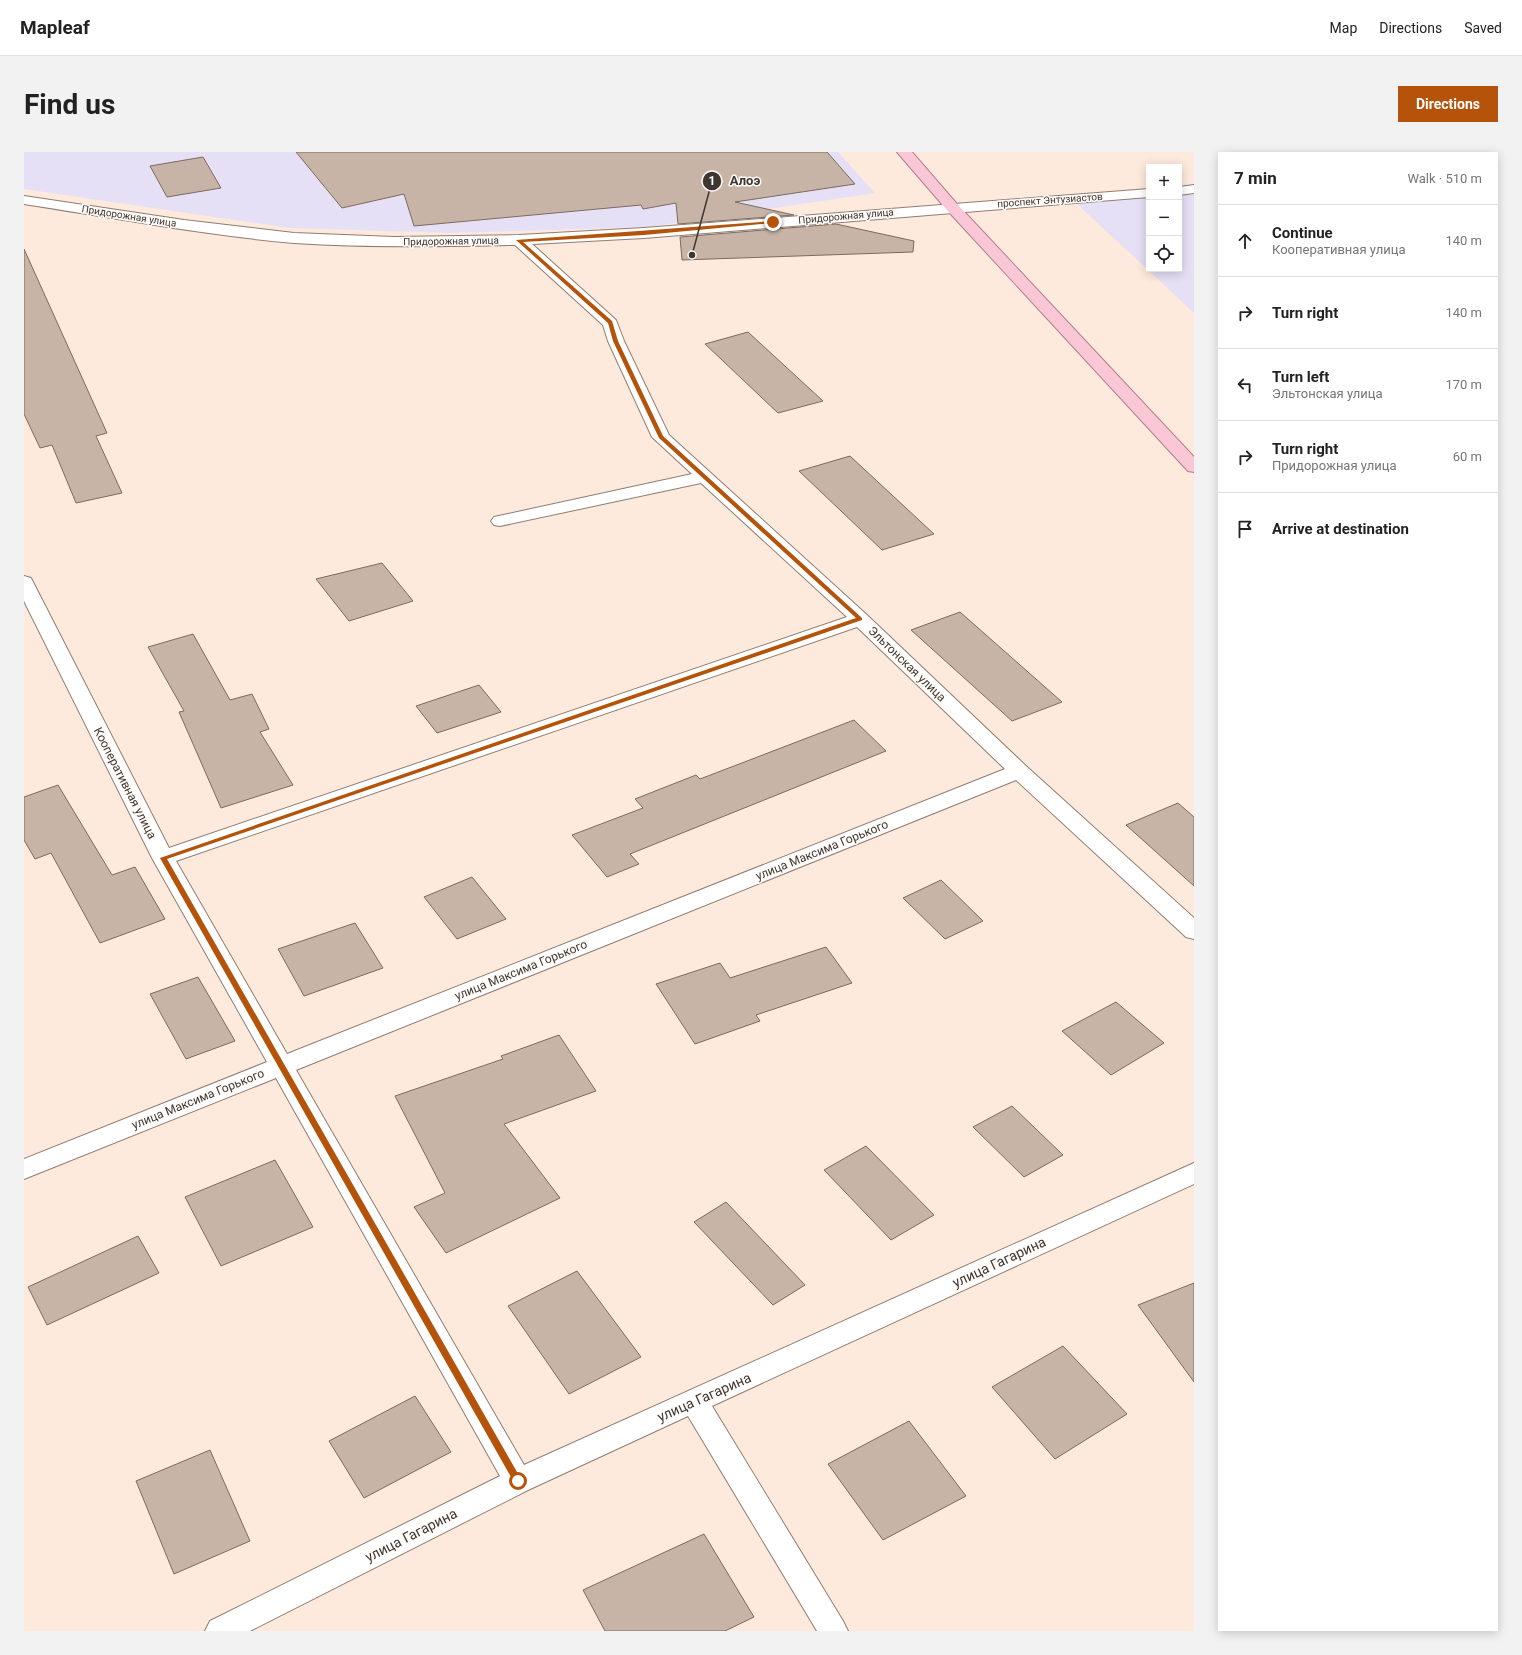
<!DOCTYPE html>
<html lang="en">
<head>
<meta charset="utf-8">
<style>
  :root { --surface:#fff; --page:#f2f2f2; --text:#222; --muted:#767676; --line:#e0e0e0; --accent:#b45309 }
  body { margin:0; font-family:Roboto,sans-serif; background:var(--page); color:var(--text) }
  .controls { position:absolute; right:12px; top:12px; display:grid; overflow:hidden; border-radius:0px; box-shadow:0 2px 10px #0003 }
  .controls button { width:36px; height:36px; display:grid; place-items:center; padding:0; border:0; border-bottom:1px solid var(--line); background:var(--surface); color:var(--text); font:20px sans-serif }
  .stop { position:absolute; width:12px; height:12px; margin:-9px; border:3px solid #b45309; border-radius:50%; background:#fff }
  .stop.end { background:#b45309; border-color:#fff; box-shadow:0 1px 4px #0008 }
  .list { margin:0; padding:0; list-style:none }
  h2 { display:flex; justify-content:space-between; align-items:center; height:52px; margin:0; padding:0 16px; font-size:17px }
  h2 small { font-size:13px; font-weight:400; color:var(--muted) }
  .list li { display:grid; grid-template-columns:26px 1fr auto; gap:12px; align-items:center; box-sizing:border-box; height:72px; padding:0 16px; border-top:1px solid var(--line) }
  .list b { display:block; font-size:15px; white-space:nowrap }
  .list p { margin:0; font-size:13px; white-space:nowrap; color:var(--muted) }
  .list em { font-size:13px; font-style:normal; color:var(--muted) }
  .icon { flex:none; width:22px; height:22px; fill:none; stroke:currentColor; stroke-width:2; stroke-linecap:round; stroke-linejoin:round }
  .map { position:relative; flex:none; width:1170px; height:1479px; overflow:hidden; border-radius:0px }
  header { display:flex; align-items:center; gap:24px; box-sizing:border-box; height:56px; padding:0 20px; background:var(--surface); border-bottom:1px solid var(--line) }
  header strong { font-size:19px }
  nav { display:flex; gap:22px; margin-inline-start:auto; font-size:14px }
  .intro { display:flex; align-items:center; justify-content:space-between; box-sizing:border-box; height:96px; padding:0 24px }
  h1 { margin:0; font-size:28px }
  .button { padding:10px 18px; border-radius:0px; background:var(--accent); color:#fff; font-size:14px; font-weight:700 }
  main { display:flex; gap:24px; padding:0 24px }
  aside { flex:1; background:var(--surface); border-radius:0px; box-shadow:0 2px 10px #0003 }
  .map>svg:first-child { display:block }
  .industrial { fill:#e6e0f6 }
  .building { fill:#c7b4a7; stroke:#7c6a5f }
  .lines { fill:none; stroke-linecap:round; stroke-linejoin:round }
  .minor-casing { stroke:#907d71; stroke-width:2 }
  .major-casing { stroke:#b67c8a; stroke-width:2 }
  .minor { fill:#fff; fill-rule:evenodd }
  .major { fill:#fac7d6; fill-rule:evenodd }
  .route { fill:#b45309 }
  .labels { text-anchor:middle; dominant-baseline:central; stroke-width:3; stroke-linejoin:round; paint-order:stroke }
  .far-street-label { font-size:10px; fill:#3e3631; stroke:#fffbf8 }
  .street-label { font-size:12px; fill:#3e3631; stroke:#fffbf8 }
  .near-street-label { font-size:14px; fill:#3e3631; stroke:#fffbf8 }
  .leader { fill:none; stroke:#3e3631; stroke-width:1.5 }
  .callout-dot { fill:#3e3631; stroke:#fffbf8; stroke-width:1.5 }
  .mark-label { font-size:12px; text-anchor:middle; font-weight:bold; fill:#fff }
  .callout-label { font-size:13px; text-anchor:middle; font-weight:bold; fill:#3e3631; stroke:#fffbf8; stroke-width:3; stroke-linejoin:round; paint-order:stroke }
</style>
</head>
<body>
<header>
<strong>Mapleaf</strong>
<nav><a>Map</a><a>Directions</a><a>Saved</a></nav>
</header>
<div class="intro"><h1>Find us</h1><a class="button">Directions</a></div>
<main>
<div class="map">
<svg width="1170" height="1479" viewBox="0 0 1170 1479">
  <rect width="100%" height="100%" fill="#feeadc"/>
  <g class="industrial">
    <path d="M0,0H814L851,41L624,75L427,81L265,76L0,37Z"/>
    <path d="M1170,41V161L1050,49L1125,44V117H1155V42Z"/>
  </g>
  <g class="building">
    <path d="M272,0H803L831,32L711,50L770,63L654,72L652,51L619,57L617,53L390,74L380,42L318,56Z"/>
    <path d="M179,5L197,36L143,45L126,14Z"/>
    <path d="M812,72L890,89L889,100L658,108L656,85Z"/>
    <path d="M0,97L83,281L72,284L98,341L52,351L28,293L16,296L0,262Z"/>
    <path d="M724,180L799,249L754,261L681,192Z"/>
    <path d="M826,304L910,382L858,398L775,319Z"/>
    <path d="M358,411L389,449L325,469L292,427Z"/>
    <path d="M936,460L1038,550L988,569L887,478Z"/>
    <path d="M169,482L206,548L228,542L245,577L236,580L269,633L197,656L155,560L160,559L124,495Z"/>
    <path d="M455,533L477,560L413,581L392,554Z"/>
    <path d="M830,568L862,599L606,702L615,712L583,725L548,683L619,656L611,647L672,623L676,627Z"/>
    <path d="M34,633L88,723L111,715L141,767L76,791L27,701L11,707L0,688V645Z"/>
    <path d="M1154,651L1170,665V734L1102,673Z"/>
    <path d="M448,725L482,767L433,787L400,745Z"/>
    <path d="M917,728L959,769L921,787L879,746Z"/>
    <path d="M331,771L359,816L280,844L254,797Z"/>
    <path d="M802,795L828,831L732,863L736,869L671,892L632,832L696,811L706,826Z"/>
    <path d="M174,825L211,889L162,907L126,842Z"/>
    <path d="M1092,850L1140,891L1087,923L1038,879Z"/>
    <path d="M535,883L572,939L480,972L536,1046L422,1101L390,1055L421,1041L371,944L479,907L477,904Z"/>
    <path d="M988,954L1039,1003L1000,1025L949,975Z"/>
    <path d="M842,994L910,1063L867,1088L800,1018Z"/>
    <path d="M251,1008L289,1075L197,1114L161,1045Z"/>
    <path d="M702,1050L781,1133L749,1153L670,1070Z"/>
    <path d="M114,1084L135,1121L23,1173L4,1135Z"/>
    <path d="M553,1119L617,1205L545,1242L484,1154Z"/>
    <path d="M1170,1131V1230L1114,1153Z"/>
    <path d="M1039,1194L1103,1262L1031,1307L968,1235Z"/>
    <path d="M391,1244L427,1300L340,1346L305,1289Z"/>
    <path d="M885,1269L942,1344L859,1388L804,1312Z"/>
    <path d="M186,1298L226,1389L150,1422L112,1329Z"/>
    <path d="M680,1382L730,1465L701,1479H581L559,1438Z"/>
  </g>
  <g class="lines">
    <g class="minor-casing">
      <g id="minor">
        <path d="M1170,33V41L1155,43V35Z"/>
        <path d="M1125,37V45L620,86L508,92L592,168L600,189L645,283L843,463L1002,614L1170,766V787L1162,785L992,628L272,918L500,1313L1170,1011V1032L688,1254L819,1469L824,1479H793L664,1264L504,1338L226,1479H181L186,1469L476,1324L252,926L0,1027V1007L243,910L128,706L0,449V424L7,426L9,430L145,696L823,465L677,331L476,374L470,373L467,369L470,365L668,322L628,285L584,189L579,173L491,93C418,94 344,96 270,91C180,83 90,66 0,52V44L160,68L270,81L370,85L495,83L620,76ZM833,475L981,617L263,902L152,709Z"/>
      </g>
    </g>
    <g class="major-casing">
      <path id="major" d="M873,0H888L933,52L1170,305V320L1164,319L923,58Z"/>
    </g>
    <use href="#minor" class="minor"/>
    <use href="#major" class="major"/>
  </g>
  <path class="route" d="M751,69L749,71L620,83L499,90L588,169L594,189L639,284L838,466V468L143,707L497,1327L498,1329L497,1332L494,1333L491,1332L136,706L832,466L635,286L589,189L584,171L492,88Z"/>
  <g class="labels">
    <g class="far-street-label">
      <text transform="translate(1026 48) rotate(-4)">проспект Энтузиастов</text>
      <text transform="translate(105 64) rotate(9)">Придорожная улица</text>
      <text transform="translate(822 64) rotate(-5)">Придорожная улица</text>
      <text transform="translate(427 89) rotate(-1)">Придорожная улица</text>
    </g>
    <g class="street-label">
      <text transform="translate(883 512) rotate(44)">Эльтонская улица</text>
      <text transform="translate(101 631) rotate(63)">Кооперативная улица</text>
      <text transform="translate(798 698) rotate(-22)">улица Максима Горького</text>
      <text transform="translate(497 818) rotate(-22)">улица Максима Горького</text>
      <text transform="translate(174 947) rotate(-22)">улица Максима Горького</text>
    </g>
    <g class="near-street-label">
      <text transform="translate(975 1110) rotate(-25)">улица Гагарина</text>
      <text transform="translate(680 1245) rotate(-24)">улица Гагарина</text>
      <text transform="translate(387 1383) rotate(-27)">улица Гагарина</text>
    </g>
  </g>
  <path class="leader" d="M668 103L688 29"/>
  <g class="callout-dot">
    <circle cx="668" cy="103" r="4"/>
    <circle cx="688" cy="29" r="10"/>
  </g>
  <g class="mark-label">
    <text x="688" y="33">1</text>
  </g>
  <g class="callout-label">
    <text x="721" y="33">Алоэ</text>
  </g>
</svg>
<div class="controls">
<button>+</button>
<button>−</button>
<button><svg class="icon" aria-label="locate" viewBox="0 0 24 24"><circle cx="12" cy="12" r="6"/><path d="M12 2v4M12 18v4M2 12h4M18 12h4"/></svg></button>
</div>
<div class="stop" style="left:494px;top:1329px"></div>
<div class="stop end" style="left:749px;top:70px"></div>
</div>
<aside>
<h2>7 min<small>Walk · 510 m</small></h2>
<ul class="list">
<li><svg class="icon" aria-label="ahead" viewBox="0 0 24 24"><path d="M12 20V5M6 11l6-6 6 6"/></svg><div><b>Continue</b><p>Кооперативная улица</p></div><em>140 m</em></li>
<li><svg class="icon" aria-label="right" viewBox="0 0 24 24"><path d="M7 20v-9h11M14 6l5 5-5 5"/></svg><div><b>Turn right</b></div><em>140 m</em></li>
<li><svg class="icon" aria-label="left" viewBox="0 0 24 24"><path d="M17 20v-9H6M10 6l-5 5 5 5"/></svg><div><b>Turn left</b><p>Эльтонская улица</p></div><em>170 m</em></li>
<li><svg class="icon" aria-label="right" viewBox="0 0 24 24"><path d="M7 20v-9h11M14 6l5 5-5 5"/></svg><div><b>Turn right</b><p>Придорожная улица</p></div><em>60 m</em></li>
<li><svg class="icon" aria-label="arrive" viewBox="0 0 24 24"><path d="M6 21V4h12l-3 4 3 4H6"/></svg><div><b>Arrive at destination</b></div></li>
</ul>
</aside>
</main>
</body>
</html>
